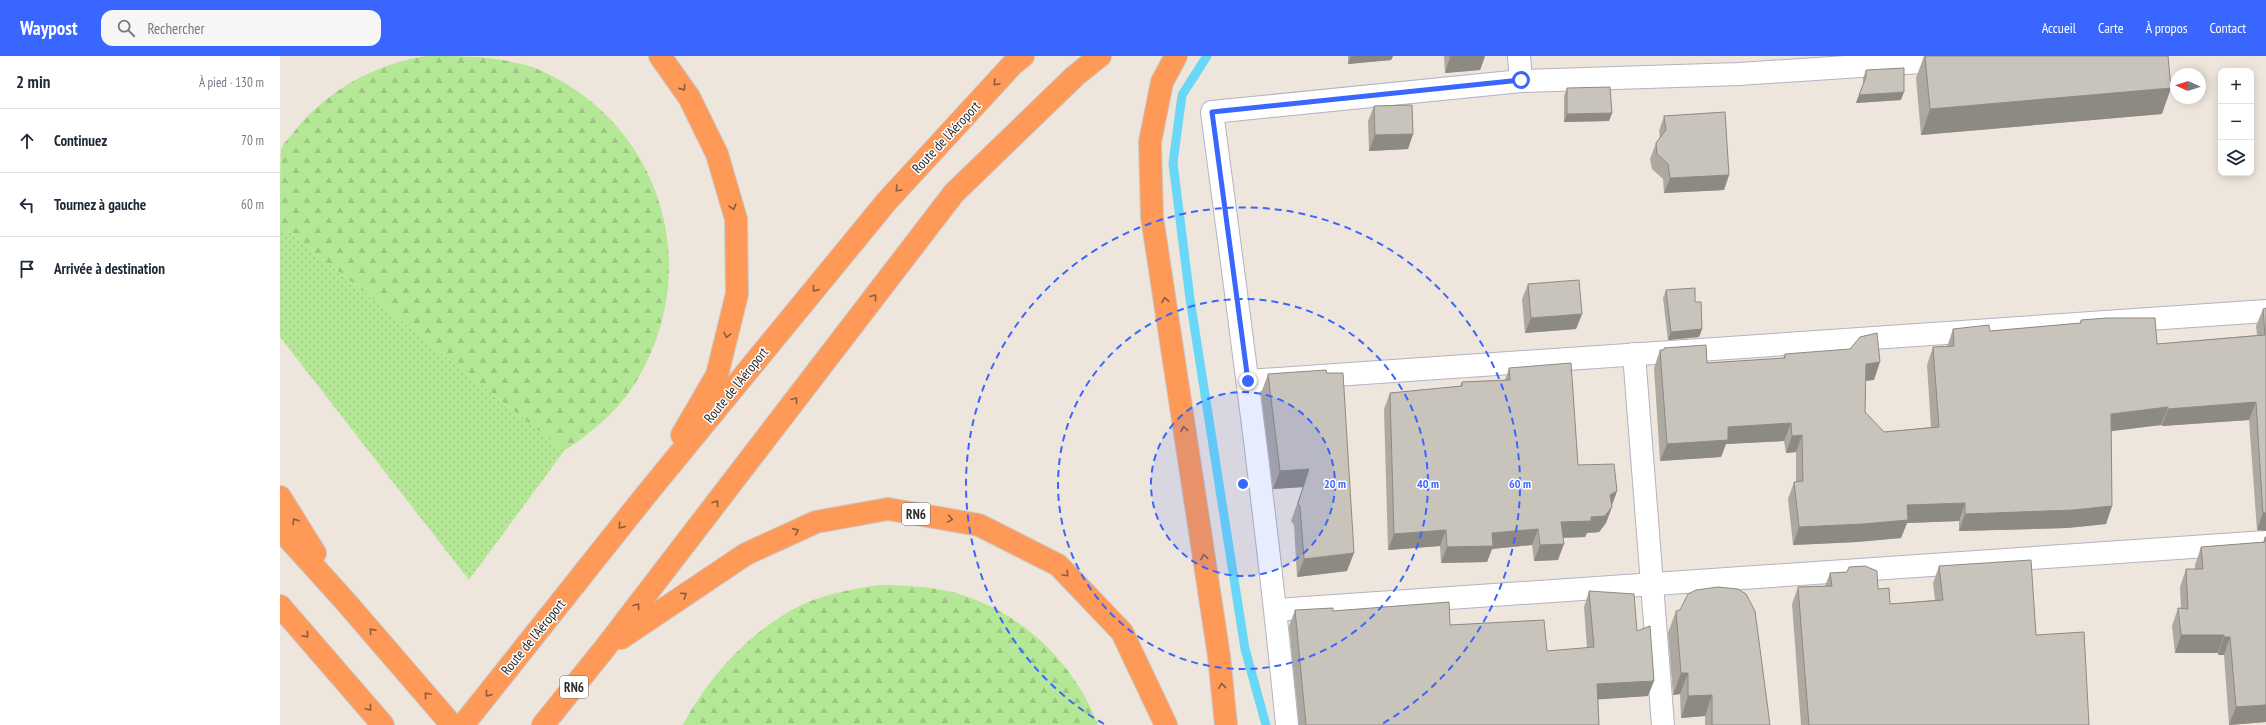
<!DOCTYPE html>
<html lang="fr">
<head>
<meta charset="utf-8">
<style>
  :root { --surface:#fff; --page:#f6f6f7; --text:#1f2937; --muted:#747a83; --line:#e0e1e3; --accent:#3966ff }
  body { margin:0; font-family:"PT Sans Narrow",sans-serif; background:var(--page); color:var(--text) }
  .controls { position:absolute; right:12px; top:12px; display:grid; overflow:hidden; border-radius:8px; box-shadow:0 2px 10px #0003 }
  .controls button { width:36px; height:36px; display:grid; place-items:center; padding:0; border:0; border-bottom:1px solid var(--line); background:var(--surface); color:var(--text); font:20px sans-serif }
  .compass { position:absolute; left:1890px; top:12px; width:36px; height:36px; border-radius:50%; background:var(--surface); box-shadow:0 2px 10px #0003; rotate:273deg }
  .stop { position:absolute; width:12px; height:12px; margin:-9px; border:3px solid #3966ff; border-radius:50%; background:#fff }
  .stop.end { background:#3966ff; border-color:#fff; box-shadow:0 1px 4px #0008 }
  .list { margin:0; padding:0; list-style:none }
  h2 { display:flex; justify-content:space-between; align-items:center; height:52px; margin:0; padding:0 16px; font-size:17px }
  h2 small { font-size:13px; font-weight:400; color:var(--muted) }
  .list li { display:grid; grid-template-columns:26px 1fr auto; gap:12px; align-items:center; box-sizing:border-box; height:64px; padding:0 16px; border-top:1px solid var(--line) }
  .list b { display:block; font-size:15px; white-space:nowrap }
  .list em { font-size:13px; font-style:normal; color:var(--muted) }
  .icon { flex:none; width:22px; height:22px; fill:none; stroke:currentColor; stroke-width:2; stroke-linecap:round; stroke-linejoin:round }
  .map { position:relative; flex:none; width:1986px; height:669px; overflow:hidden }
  header { display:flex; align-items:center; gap:24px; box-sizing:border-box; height:56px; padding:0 20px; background:var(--accent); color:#fff }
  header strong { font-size:19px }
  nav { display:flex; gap:22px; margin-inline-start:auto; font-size:14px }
  .search { width:280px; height:36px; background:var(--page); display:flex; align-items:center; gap:10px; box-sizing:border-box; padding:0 14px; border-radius:12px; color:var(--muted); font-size:15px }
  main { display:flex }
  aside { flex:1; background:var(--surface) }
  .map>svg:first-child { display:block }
  .forest { fill:url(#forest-firs) }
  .garden { fill:url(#garden-dots) }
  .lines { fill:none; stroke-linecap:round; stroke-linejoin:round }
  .stream { stroke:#69d7f7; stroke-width:9 }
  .street-casing { stroke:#b1b4c0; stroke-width:24 }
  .highway-casing { stroke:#c8c8c8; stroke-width:24 }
  .street { stroke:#fff; stroke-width:22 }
  .highway { stroke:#ff9957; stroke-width:22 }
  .wall { fill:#ada9a1 }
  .shaded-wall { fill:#8d8983 }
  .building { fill:#c9c4bb; stroke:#8d8983 }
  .oneway { stroke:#8a5c3f }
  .route { stroke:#3966ff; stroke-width:5 }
  .ring { fill:none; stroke:#3966ff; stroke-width:2; stroke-dasharray:7 5 }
  .labels { text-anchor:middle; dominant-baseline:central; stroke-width:3; stroke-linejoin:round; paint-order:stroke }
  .shield { fill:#fff; stroke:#6b6b6b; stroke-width:1 }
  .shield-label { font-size:13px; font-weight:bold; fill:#2b2b2b }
  .street-label { font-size:14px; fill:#2b2b2b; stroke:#fff }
  .centre { fill:#3966ff; stroke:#fff; stroke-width:2 }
  .ring-label { font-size:12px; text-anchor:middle; font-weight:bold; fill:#3966ff; stroke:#fff; stroke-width:3; stroke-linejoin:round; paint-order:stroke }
</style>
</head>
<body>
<header>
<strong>Waypost</strong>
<div class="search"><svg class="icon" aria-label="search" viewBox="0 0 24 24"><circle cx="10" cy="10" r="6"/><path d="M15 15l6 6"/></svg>Rechercher</div>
<nav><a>Accueil</a><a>Carte</a><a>À propos</a><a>Contact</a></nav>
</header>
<main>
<aside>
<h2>2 min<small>À pied · 130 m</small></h2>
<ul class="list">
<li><svg class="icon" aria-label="ahead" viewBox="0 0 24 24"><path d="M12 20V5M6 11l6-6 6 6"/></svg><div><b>Continuez</b></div><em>70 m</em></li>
<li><svg class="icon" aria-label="left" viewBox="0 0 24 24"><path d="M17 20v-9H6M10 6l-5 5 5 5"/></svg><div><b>Tournez à gauche</b></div><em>60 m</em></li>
<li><svg class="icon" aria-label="arrive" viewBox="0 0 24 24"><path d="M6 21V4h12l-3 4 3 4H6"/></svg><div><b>Arrivée à destination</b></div></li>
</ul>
</aside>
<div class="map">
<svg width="1986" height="669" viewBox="0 0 1986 669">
  <defs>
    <pattern id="forest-firs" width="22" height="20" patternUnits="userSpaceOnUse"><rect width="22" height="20" fill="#b5e896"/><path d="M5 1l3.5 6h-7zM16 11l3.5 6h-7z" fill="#9cc781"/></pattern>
    <pattern id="garden-dots" width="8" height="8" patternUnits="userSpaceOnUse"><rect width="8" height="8" fill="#b5e896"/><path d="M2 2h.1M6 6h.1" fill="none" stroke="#9cc781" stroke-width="1.8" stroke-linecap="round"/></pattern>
  </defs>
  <rect width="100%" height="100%" fill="#eee6dd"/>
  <g class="forest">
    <path d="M146,0C183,0 220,0 255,12C382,65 427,213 354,329C336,357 311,377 284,395L0,169C0,155 0,102 1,93C3,87 10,81 14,76C46,35 94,8 146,0Z"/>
    <path d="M599,529C621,529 641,530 663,534C733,548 793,603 818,669H403C429,618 481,563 536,543C557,536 577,532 599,529Z"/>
  </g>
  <path class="garden" d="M0,169L284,395L189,524L0,281Z"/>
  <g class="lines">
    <path class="stream" d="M927,0L902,39L893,107L910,243L965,593L986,669"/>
    <g class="street-casing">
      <g id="street">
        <path d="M1239,0L1241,25"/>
        <path d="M1354,298L1383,669"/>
        <path d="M968,325L1986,255"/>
        <path d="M996,554L1986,486"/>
        <path d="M1007,669C987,464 959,260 932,56L1241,25L1459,18L1733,0"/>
      </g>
    </g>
    <g class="highway-casing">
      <g id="highway">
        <path d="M380,0L409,41L437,98L456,163L457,238L437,319L402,379"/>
        <path d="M896,0L882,26L870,86L872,161L939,600L946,669"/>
        <path d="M0,441L35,497"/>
        <path d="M0,473L65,545L172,669"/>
        <path d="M0,550L103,669"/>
        <path d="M341,582L466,498L536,466L608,453L699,469L778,509L842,576L886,669"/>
        <path d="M183,669L365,440L607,145L732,9L743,0"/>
        <path d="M263,669L325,592L674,137L795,20L820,0"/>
      </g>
    </g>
    <use href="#street" class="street"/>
    <use href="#highway" class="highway"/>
  </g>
  <g class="wall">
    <path d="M1068,0H1113L1111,4L1068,8Z"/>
    <path d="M1164,0H1205L1200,14L1165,17Z"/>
    <path d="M1644,0H1888L1882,58L1641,79L1636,22Z"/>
    <path d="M1586,14L1621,44L1576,47L1583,28V22Z"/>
    <path d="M1287,32L1332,57L1329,65L1284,66V40Z"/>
    <path d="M1094,50L1133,78L1128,93L1089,95L1088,65Z"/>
    <path d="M1384,60L1449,119L1444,134L1384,137L1383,123L1372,113L1370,103L1376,87L1380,82L1379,75Z"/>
    <path d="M1248,228L1302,258L1296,273L1245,277L1242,243Z"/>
    <path d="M1386,234L1415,246L1422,273L1419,281L1388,284L1383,242Z"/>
    <path d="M1986,252V475L1977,474L1969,364L1882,370L1881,369L1831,375L1832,450L1826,468L1787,472L1679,475V465L1627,467L1621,482L1577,486L1513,489L1508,443L1514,426H1516V396L1506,397L1504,385L1446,388L1441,401L1380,405L1374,312L1380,294H1384V292L1427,307L1503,302L1505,298L1594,324L1586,325L1585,356L1604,376L1651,371L1647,309L1653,291H1667L1673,273L1710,275L1800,267L1801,264L1877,288L1977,279L1976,270L1983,253Z"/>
    <path d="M1229,312L1298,409L1337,435L1326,467L1319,476L1307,477L1305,481L1283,482L1278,504L1254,505L1252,489L1212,493L1207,506L1161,507L1160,490L1108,494L1104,353L1110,337L1180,330L1182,326L1225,324Z"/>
    <path d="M988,318L1067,515L1017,521L1014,469L1011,465L1023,431L993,433L981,337Z"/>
    <path d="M1985,481L1986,666L1949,669L1944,599H1938V597H1895L1892,570L1898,552H1901L1900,531L1906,513H1915V509L1921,491L1983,486Z"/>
    <path d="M1659,510L1756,579L1809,669H1521L1512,548L1518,531L1545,530L1550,517L1598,533L1610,548L1655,544L1653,527Z"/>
    <path d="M1309,535L1357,575L1368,640L1318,643L1319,669H1019L1009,570L1015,554L1053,555L1170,569L1267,595L1307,592L1304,551Z"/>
    <path d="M1396,555L1490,669H1425V660L1401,662L1400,638L1393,639L1388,577Z"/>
  </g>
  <g class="shaded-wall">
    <path d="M1071,0H1113L1111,4L1068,8Z"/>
    <path d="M1190,0H1205L1200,14L1165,17L1170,1Z"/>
    <path d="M1891,32L1882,58L1641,79L1650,53Z"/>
    <path d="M1624,36L1621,44L1576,47L1579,39Z"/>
    <path d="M1332,57L1329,65L1284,66L1287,58Z"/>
    <path d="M1133,78L1128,93L1089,95L1095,79Z"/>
    <path d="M1449,119L1444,134L1384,137L1390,122Z"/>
    <path d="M1302,258L1296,273L1245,277L1251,262Z"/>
    <path d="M1422,273L1419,281L1388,284L1391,276Z"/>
    <path d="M1600,306L1594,324L1579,325L1586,308Z"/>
    <path d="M1976,346L1969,364L1882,370L1888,353Z"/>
    <path d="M1888,351L1881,369L1824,376L1831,358Z"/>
    <path d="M1511,367L1504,385L1446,388L1441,401L1380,405L1387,388L1448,371Z"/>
    <path d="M1522,379L1516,396L1506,397L1512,380Z"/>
    <path d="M1029,413L1023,431L993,433L1000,415Z"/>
    <path d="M1337,435L1331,451L1330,439Z"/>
    <path d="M1685,447L1679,465L1627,467L1621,482L1577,486L1513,489L1519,471L1627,449Z"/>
    <path d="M1832,450L1826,468L1787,472L1679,475L1685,458Z"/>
    <path d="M1332,451L1326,467L1319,476L1307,477L1305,481L1275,482L1281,466L1311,461Z"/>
    <path d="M1983,457H1986V475L1977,474Z"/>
    <path d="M1258,473L1252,489L1212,493L1207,506L1161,507L1167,491L1212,477Z"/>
    <path d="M1166,474L1160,490L1108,494L1114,478Z"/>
    <path d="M1284,488L1278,504L1254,505L1260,489Z"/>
    <path d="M1074,497L1067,515L1017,521L1024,503Z"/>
    <path d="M1901,579H1944L1938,597H1895Z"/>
    <path d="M1944,581H1950L1944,599H1938Z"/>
    <path d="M1401,617H1408L1400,638L1393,639Z"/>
    <path d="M1374,625L1368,640L1311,644L1317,628Z"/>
    <path d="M1432,639L1425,660L1401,662L1408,640Z"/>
    <path d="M1986,649V666L1949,669L1956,651Z"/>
  </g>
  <g class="building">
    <path d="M1170,0H1190L1170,1Z"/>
    <path d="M1645,0H1888L1891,32L1650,53Z"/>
    <path d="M1624,12V36L1579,39L1586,21V14Z"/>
    <path d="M1330,31L1332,57L1287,58V32Z"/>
    <path d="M1132,49L1133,78L1095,79L1094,50Z"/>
    <path d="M1445,56L1449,119L1390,122L1388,108L1377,98L1376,87L1386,74L1384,60Z"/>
    <path d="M1299,224L1302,258L1251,262L1248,228Z"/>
    <path d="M1415,232V246H1421L1422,273L1391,276L1386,234Z"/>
    <path d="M1986,252V457H1983L1976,346L1888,353V351L1831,358L1832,450L1793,454L1685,458V447L1627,449L1628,464L1583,468L1519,471L1514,426L1523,425L1522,379L1512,380L1511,367L1448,371V384L1387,388L1380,294H1384V292L1426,289L1427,307L1505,302V298L1570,293L1580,281L1597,277L1600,306L1586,308L1585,356L1604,376L1659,371L1653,291L1674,290L1673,273L1709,269L1710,275L1801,267V264L1827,262H1875L1877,288L1985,279L1983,253Z"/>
    <path d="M1291,307L1298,409L1334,408L1337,435L1330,439L1332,451L1325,460L1311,461V465L1281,466L1284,488L1260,489L1258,473L1212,477L1213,490L1167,491L1166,474L1114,478L1110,337L1182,330V326L1230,324L1229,312Z"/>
    <path d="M1046,314L1047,317H1063L1074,497L1024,503L1020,451L1018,447L1029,413L1000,415L988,318Z"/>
    <path d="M1985,481H1986V649L1956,651L1950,581H1944V579H1901L1898,552L1908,553L1906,513H1923L1921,491L1985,486Z"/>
    <path d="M1751,504L1756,579L1804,576L1809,669H1529L1518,531L1552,530L1550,517L1567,516L1569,511L1585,510L1597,515L1598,533L1609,532L1610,548L1663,544L1659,510Z"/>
    <path d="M1438,531L1458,533L1466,538L1475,555L1490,669H1432V639L1408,640V617H1401L1396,555L1400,554L1408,538L1416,534Z"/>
    <path d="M1309,535L1354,538L1357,575L1370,570L1374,625L1317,628L1319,669H1026L1015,554L1053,552V555L1169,546L1170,569L1264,564L1267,595L1314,591Z"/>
  </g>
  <defs><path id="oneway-chevron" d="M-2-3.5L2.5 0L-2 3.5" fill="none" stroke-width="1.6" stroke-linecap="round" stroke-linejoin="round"/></defs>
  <g class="oneway">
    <use href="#oneway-chevron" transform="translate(716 27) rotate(133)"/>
    <use href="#oneway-chevron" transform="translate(403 32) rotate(55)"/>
    <use href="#oneway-chevron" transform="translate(618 133) rotate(133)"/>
    <use href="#oneway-chevron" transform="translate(453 151) rotate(74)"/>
    <use href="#oneway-chevron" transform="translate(535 233) rotate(129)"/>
    <use href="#oneway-chevron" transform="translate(594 241) rotate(-53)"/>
    <use href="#oneway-chevron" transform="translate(885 244) rotate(-99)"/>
    <use href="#oneway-chevron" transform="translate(447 279) rotate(104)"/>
    <use href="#oneway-chevron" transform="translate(515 344) rotate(-53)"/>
    <use href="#oneway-chevron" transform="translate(904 373) rotate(-99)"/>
    <use href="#oneway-chevron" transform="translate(436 447) rotate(-53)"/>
    <use href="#oneway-chevron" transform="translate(670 463) rotate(10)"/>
    <use href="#oneway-chevron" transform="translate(15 465) rotate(-122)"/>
    <use href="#oneway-chevron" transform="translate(341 470) rotate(129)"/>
    <use href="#oneway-chevron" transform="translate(516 475) rotate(-24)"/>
    <use href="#oneway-chevron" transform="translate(924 501) rotate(-99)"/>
    <use href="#oneway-chevron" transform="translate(786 518) rotate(46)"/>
    <use href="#oneway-chevron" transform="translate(404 539) rotate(-34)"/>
    <use href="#oneway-chevron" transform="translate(357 550) rotate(-53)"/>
    <use href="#oneway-chevron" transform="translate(92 575) rotate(-131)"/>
    <use href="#oneway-chevron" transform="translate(26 579) rotate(49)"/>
    <use href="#oneway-chevron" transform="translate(942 630) rotate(-96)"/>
    <use href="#oneway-chevron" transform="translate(208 638) rotate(129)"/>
    <use href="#oneway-chevron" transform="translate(147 639) rotate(-130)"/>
    <use href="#oneway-chevron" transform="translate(89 652) rotate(50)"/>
  </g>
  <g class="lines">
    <path class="route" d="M968,325L932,56L1241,24"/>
  </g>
  <circle cx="963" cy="428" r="92" fill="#3966ff" fill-opacity=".12"/>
  <g class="ring">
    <circle cx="963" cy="428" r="92"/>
    <circle cx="963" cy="428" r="185"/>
    <path d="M824 668A277 277 0 1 1 1102 668"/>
  </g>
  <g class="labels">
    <g class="shield">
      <rect x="622" y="447" width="28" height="22" rx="3"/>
      <rect x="280" y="620" width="28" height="22" rx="3"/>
    </g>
    <g class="shield-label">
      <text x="636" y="458">RN6</text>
      <text x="294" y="631">RN6</text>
    </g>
    <g class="street-label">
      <text transform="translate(666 81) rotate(-47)">Route de l'Aéroport</text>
      <text transform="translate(456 329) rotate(-51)">Route de l'Aéroport</text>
      <text transform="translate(253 581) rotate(-51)">Route de l'Aéroport</text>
    </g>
  </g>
  <circle cx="963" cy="428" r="6" class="centre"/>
  <g class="ring-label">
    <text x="1055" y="432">20 m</text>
    <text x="1148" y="432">40 m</text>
    <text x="1240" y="432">60 m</text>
  </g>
</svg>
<div class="controls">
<button>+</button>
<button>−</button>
<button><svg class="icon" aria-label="layers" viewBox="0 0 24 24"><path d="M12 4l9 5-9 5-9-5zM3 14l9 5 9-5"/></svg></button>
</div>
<svg class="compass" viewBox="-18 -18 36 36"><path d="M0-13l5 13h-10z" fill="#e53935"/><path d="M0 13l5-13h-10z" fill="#747a83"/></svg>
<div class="stop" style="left:1241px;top:24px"></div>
<div class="stop end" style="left:968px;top:325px"></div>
</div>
</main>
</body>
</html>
